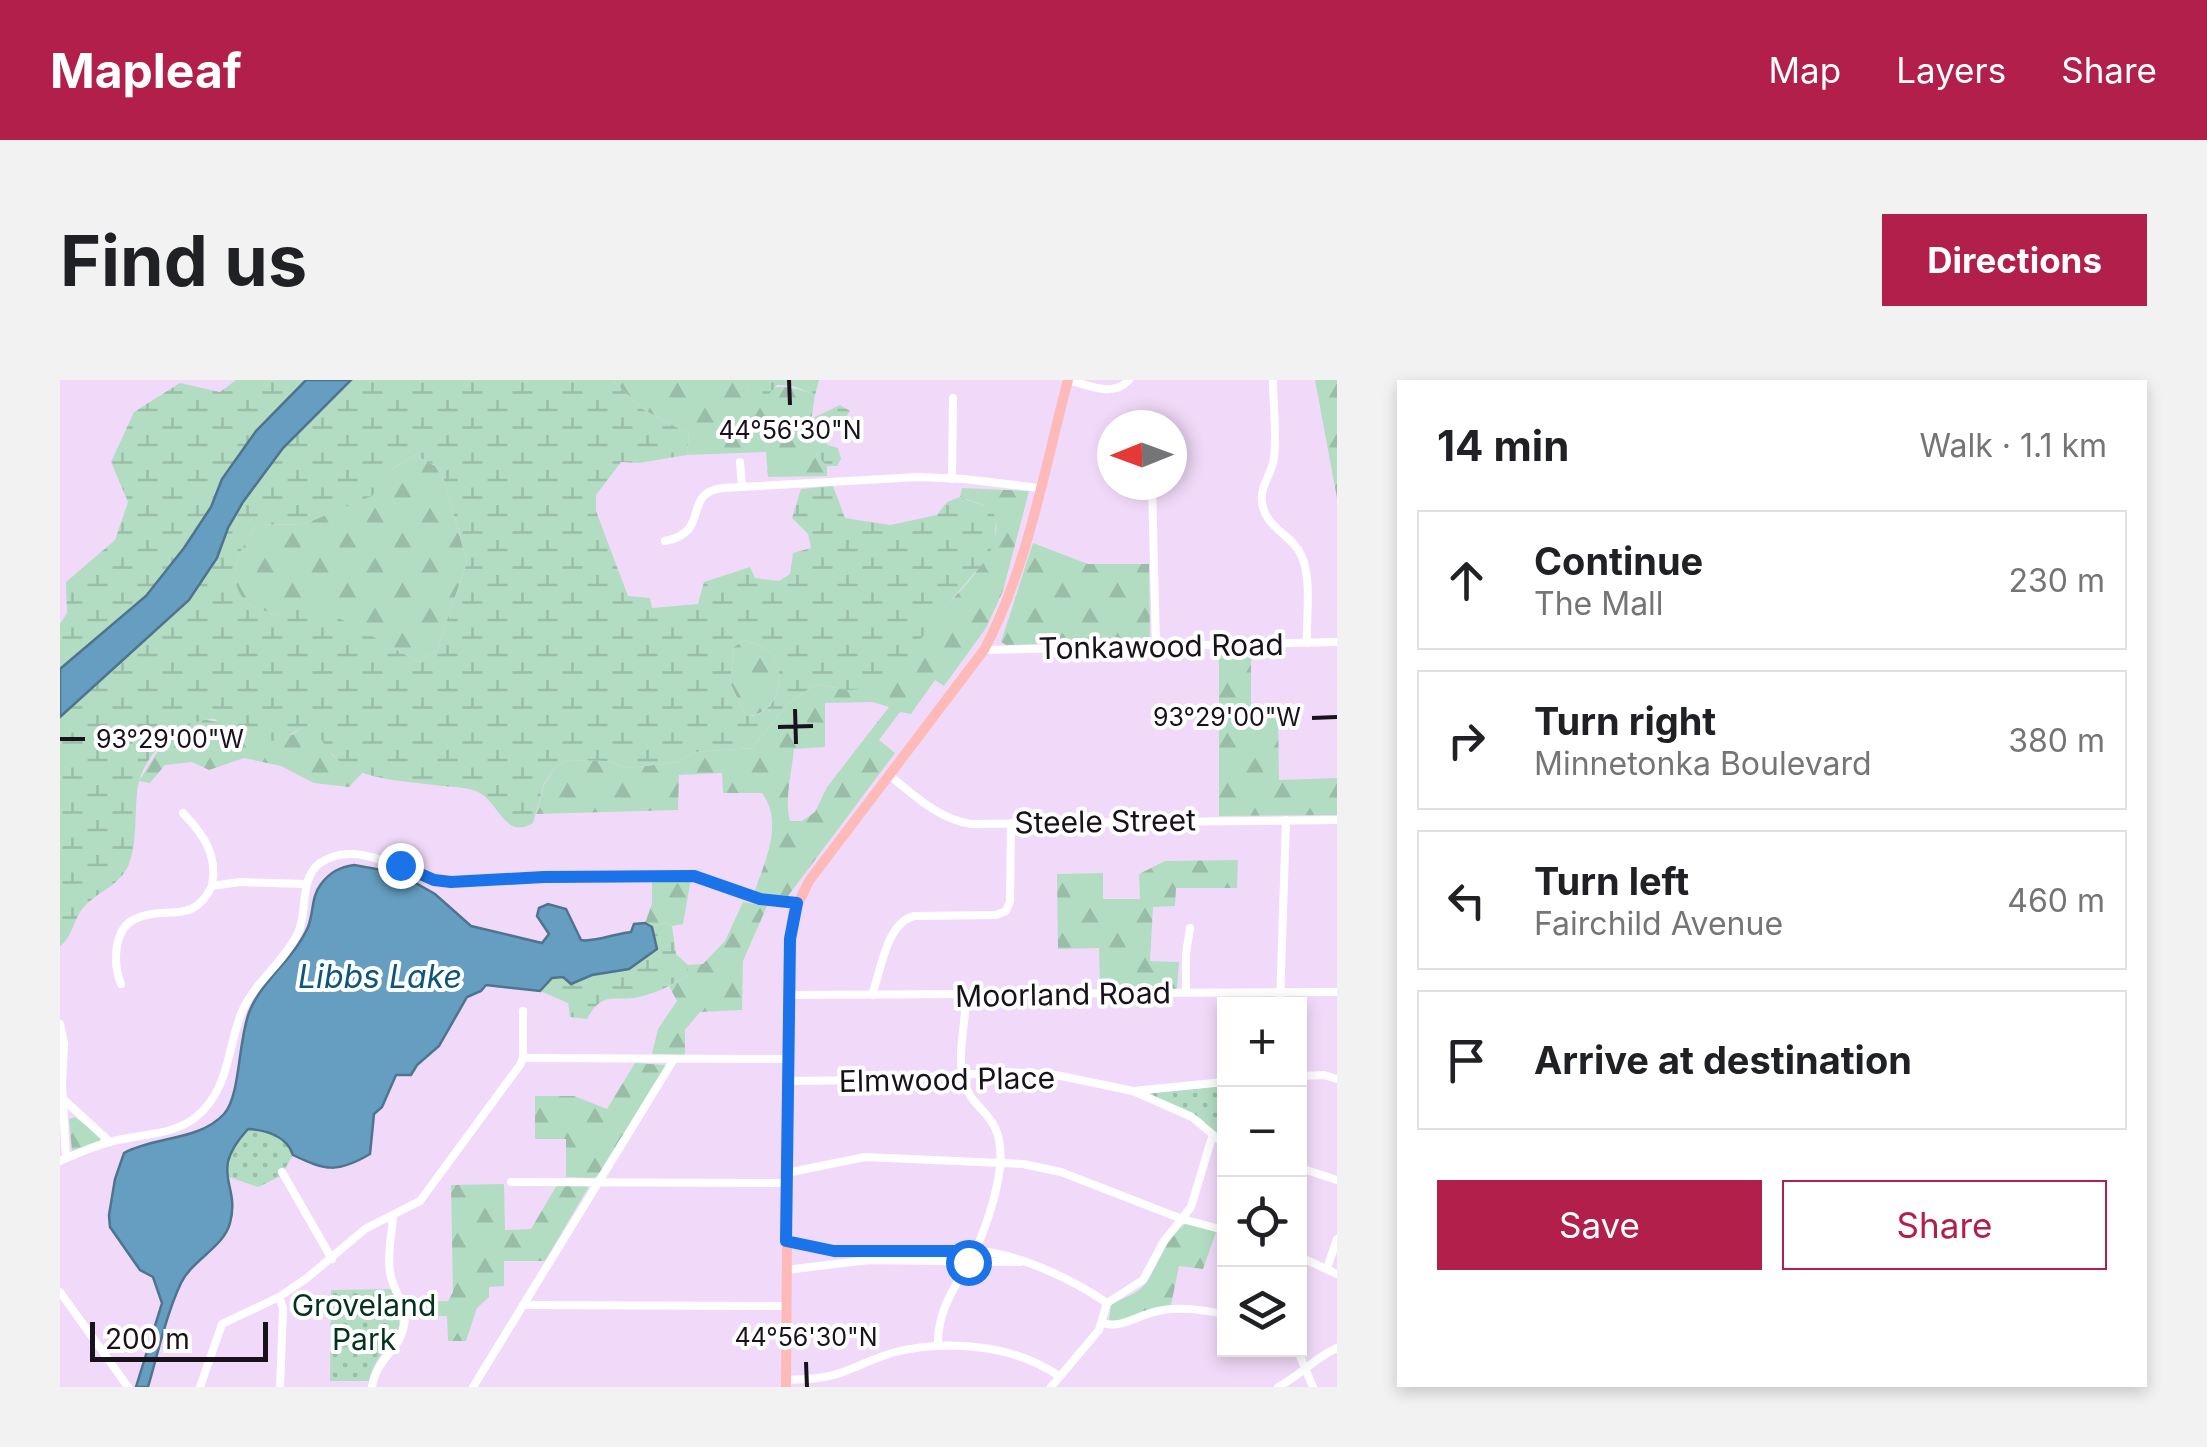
<!DOCTYPE html>
<html lang="en">
<head>
<meta charset="utf-8">
<style>
  :root { --surface:#fff; --page:#f2f2f2; --text:#202124; --muted:#757577; --line:#e0e0e0; --accent:#b11f4a }
  body { margin:0; font-family:Inter,sans-serif; background:var(--page); color:var(--text) }
  .controls { position:absolute; right:30px; bottom:30px; display:grid; overflow:hidden; border-radius:0px; box-shadow:0 5px 15px #0003 }
  .controls button { width:90px; height:90px; display:grid; place-items:center; padding:0; border:0; border-bottom:2px solid var(--line); background:var(--surface); color:var(--text); font:50px sans-serif }
  .compass { position:absolute; left:1037px; top:30px; width:90px; height:90px; border-radius:50%; background:var(--surface); box-shadow:0 5px 15px #0003; rotate:269deg }
  .scale { position:absolute; left:30px; bottom:25px; width:178px; box-sizing:border-box; padding-left:10px; border:5px solid #19111b; border-top:0; font-size:28px; line-height:35px; white-space:nowrap; color:#19111b; -webkit-text-stroke:8px #fff; paint-order:stroke }
  .stop { position:absolute; width:30px; height:30px; margin:-22px; border:8px solid #1a73e8; border-radius:50%; background:#fff }
  .stop.end { background:#1a73e8; border-color:#fff; box-shadow:0 2px 10px #0008 }
  .list { margin:0; padding:0; list-style:none }
  h2 { display:flex; justify-content:space-between; align-items:center; height:130px; margin:0; padding:0 40px; font-size:42px }
  h2 small { font-size:32px; font-weight:400; color:var(--muted) }
  .list li { display:grid; grid-template-columns:65px 1fr auto; gap:30px; align-items:center; box-sizing:border-box; height:140px; margin:0 20px 20px; padding:0 20px; border:2px solid var(--line); border-radius:0px }
  .list b { display:block; font-size:38px; white-space:nowrap }
  .list p { margin:0; font-size:32px; white-space:nowrap; color:var(--muted) }
  .list em { font-size:32px; font-style:normal; color:var(--muted) }
  .actions { display:flex; gap:20px; padding:30px 40px }
  .actions a { flex:1; padding:22px 0; border:2px solid var(--accent); border-radius:0px; text-align:center; font-size:35px; color:var(--accent) }
  .actions .main { background:var(--accent); color:#fff }
  .icon { flex:none; width:55px; height:55px; fill:none; stroke:currentColor; stroke-width:2; stroke-linecap:round; stroke-linejoin:round }
  .map { position:relative; flex:none; width:1277px; height:1007px; overflow:hidden; border-radius:0px }
  header { display:flex; align-items:center; gap:60px; box-sizing:border-box; height:140px; padding:0 50px; background:var(--accent); color:#fff }
  header strong { font-size:48px }
  nav { display:flex; gap:55px; margin-inline-start:auto; font-size:35px }
  .intro { display:flex; align-items:center; justify-content:space-between; box-sizing:border-box; height:240px; padding:0 60px }
  h1 { margin:0; font-size:70px }
  .button { padding:25px 45px; border-radius:0px; background:var(--accent); color:#fff; font-size:35px; font-weight:700 }
  main { display:flex; gap:60px; padding:0 60px }
  aside { flex:1; background:var(--surface); border-radius:0px; box-shadow:0 5px 15px #0003 }
  .map>svg:first-child { display:block }
  .forest { fill:url(#forest-firs); fill-rule:evenodd }
  .wetland { fill:url(#wetland-marsh); fill-rule:evenodd }
  .park { fill:url(#park-dots) }
  .water { fill:#659ec0; stroke:#4e748e; stroke-width:2.5 }
  .lines { fill:none; stroke-linecap:round; stroke-linejoin:round }
  .minor { stroke:#fff; stroke-width:8 }
  .major { stroke:#febab9; stroke-width:10 }
  .route { stroke:#1a73e8; stroke-width:12 }
  .ticks { fill:none; stroke:#19111b; stroke-width:4 }
  .labels { text-anchor:middle; dominant-baseline:central; stroke-width:8; stroke-linejoin:round; paint-order:stroke }
  .street-label { font-size:30px; fill:#19111b; stroke:#fff }
  .park-label { font-size:30px; fill:#01331d; stroke:#fff }
  .water-label { font-size:32px; font-style:italic; fill:#0e5679; stroke:#fff }
  .ticks-label { font-size:25px; text-anchor:middle; fill:#19111b; stroke:#fff; stroke-width:8; stroke-linejoin:round; paint-order:stroke }
</style>
</head>
<body>
<header>
<strong>Mapleaf</strong>
<nav><a>Map</a><a>Layers</a><a>Share</a></nav>
</header>
<div class="intro"><h1>Find us</h1><a class="button">Directions</a></div>
<main>
<div class="map">
<svg width="1277" height="1007" viewBox="0 0 1277 1007">
  <defs>
    <pattern id="forest-firs" width="22" height="20" patternUnits="userSpaceOnUse" patternTransform="scale(2.5)"><rect width="22" height="20" fill="#b3ddc3"/><path d="M5 1l3.5 6h-7zM16 11l3.5 6h-7z" fill="#99bda7"/></pattern>
    <pattern id="wetland-marsh" width="20" height="14" patternUnits="userSpaceOnUse" patternTransform="scale(2.5)"><rect width="20" height="14" fill="#b3ddc3"/><path d="M1 5h8M5 5V1M11 12h8M15 12V8" fill="none" stroke="#99bda7"/></pattern>
    <pattern id="park-dots" width="8" height="8" patternUnits="userSpaceOnUse" patternTransform="scale(2.5)"><rect width="8" height="8" fill="#b3ddc3"/><path d="M2 2h.1M6 6h.1" fill="none" stroke="#99bda7" stroke-width="1.8" stroke-linecap="round"/></pattern>
  </defs>
  <rect width="100%" height="100%" fill="#f1daf9"/>
  <g class="forest">
    <path d="M552,0H686L690,12C716,5 730,5 755,15L748,61L760,68L756,75L767,86V96L708,97L706,72L627,75L629,54L584,30Z"/>
    <path d="M1255,0H1277V118Z"/>
    <path d="M355,75L381,89L407,182L377,270L358,282L252,224L216,235C206,231 192,228 185,221C163,198 182,166 196,145L244,144L311,116L331,90Z"/>
    <path d="M902,108L969,111L943,211L926,248L884,306L875,300L851,334L840,332L819,360L835,373L728,516L694,513C705,481 724,443 702,413H663L662,393L619,395L618,430L476,434L484,405L496,386L509,380L547,381L568,388L619,382L634,372L692,368L728,324L756,304L787,310C819,283 960,181 933,134C928,124 910,121 900,117ZM813,322L829,327L767,407L755,432L742,441H730C724,418 732,393 734,369L765,367V323Z"/>
    <path d="M973,163L1028,184H1089L1090,260L946,265L941,262Z"/>
    <path d="M684,260C691,263 701,265 707,270C731,289 718,337 686,336L670,303L674,267Z"/>
    <path d="M1191,271V334H1218L1219,400L1277,398V435L1159,436V271Z"/>
    <path d="M141,339L232,355L243,346H254L273,376L303,392L289,407L254,403L221,386L184,378L149,390L132,382L105,385L90,403L79,401L108,355Z"/>
    <path d="M1178,480L1177,508H1116L1115,526L1093,527L1090,581L1119,582L1117,610H1040L1039,568L998,569L997,494L1043,493V519H1080L1079,494L1105,481Z"/>
    <path d="M631,499L623,544L612,546L607,542L592,547L585,543L592,524V500Z"/>
    <path d="M683,522L707,526L683,581L682,630L640,632L625,650V675L592,674L598,649L617,621L609,606L628,595V585L643,584L665,561Z"/>
    <path d="M575,683L606,685L538,795L534,798L506,797V759H475V716H514L547,729Z"/>
    <path d="M15,737L40,756V762L12,771L9,739Z"/>
    <path d="M444,804L445,850L471,849L497,805H527L528,808L485,881H444V906L429,907V917L417,928L406,961H388L387,936L349,937L345,922L388,921L393,912L391,805Z"/>
    <path d="M1127,843L1156,852L1143,889L1119,886L1111,925L1062,941H1049L1051,925C1063,917 1077,915 1086,903C1100,883 1106,856 1127,843Z"/>
  </g>
  <g class="wetland">
    <path d="M176,0H552L584,30L629,54L627,75L579,83L561,82L536,115V131L568,216L590,218L592,228L638,224L644,202L690,187L695,198L719,201L730,194L733,173L751,168L748,154L732,138L741,109L773,106L785,138L830,145L877,135L887,122L900,117L930,128L936,138L935,162L925,181L880,233L825,308L787,310L756,304L728,324L692,368L634,372L619,382L568,388L547,381L509,380L496,386L484,404L473,443C446,460 440,425 420,413C409,407 394,407 382,406C348,401 295,401 271,373C264,365 259,355 254,347H243L219,361L174,359L155,339C121,339 84,373 78,406C74,431 78,461 69,484C60,506 38,511 24,527C13,539 13,557 0,566V244L7,233L6,202L55,160L68,122L51,82L74,32L120,3L160,12ZM355,75L381,89L407,182L377,270L358,282L252,223L216,235C206,231 192,228 186,221C163,198 182,166 196,145L244,144L312,116L331,90ZM684,260C691,263 701,265 707,270C731,289 718,338 686,336L670,303L674,267Z"/>
    <path d="M686,0H759L755,15L733,6L717,5L705,18L690,13Z"/>
    <path d="M780,25L790,31L778,49L771,50L764,60L768,65L778,68L781,79L777,86H767L756,75L759,68L748,61L751,39Z"/>
    <path d="M607,542L612,546L616,574L628,585V595C613,604 599,612 583,616C556,624 544,608 527,639L510,637L508,623L480,611L492,598L503,597L511,604L532,595L569,588L596,569L592,547Z"/>
  </g>
  <g class="park">
    <path d="M1164,706V760L1140,738L1084,714Z"/>
    <path d="M188,749C206,750 227,756 233,775L221,796L198,807L166,796L173,766Z"/>
    <path d="M331,909C355,967 321,955 309,1001H270L271,910Z"/>
  </g>
  <g class="water">
    <path d="M246,0H291L223,68L183,122L168,148L157,178L129,220L0,337V289L86,216L124,168L151,127L162,99L196,51Z"/>
    <path d="M294,485L338,493L375,514L411,546L482,563L489,554L477,536L479,528L488,524L506,529L521,560C532,563 557,553 571,552L574,544L585,543L592,547L597,569L569,589L532,595L511,604L503,597L492,598L480,611L426,605L421,611L407,617L379,666L357,685L351,695H336L322,727L314,734L310,774C278,793 266,791 233,775C227,756 206,750 188,749C147,794 181,802 170,843C164,867 132,880 121,903C106,935 98,973 88,1007H76L102,923L93,897L80,890L50,847L49,835L55,799L64,773C95,756 139,761 164,734C181,715 178,657 190,630C204,598 234,579 248,547C254,532 251,517 261,504C270,492 280,487 294,485Z"/>
  </g>
  <g class="lines">
    <g class="minor">
      <path d="M1008,0C1029,5 1052,18 1069,0"/>
      <path d="M1213,0C1213,25 1217,53 1214,78C1212,94 1200,105 1202,122C1205,149 1233,154 1242,177C1252,201 1246,237 1247,263"/>
      <path d="M680,82L682,106"/>
      <path d="M892,99L893,18"/>
      <path d="M1092,105L1096,265"/>
      <path d="M605,161C652,152 621,114 662,108L859,97L904,99L980,108"/>
      <path d="M924,270L1277,262"/>
      <path d="M829,395C854,415 878,439 911,444L1277,440"/>
      <path d="M123,433C144,455 158,475 152,506"/>
      <path d="M61,604C53,584 53,549 75,539C106,524 132,547 152,506L180,502L246,504"/>
      <path d="M1126,613V574L1130,548"/>
      <path d="M728,615L1277,612"/>
      <path d="M812,615C821,591 826,543 854,536L936,535L946,531L950,521L951,443"/>
      <path d="M1220,624L1226,440"/>
      <path d="M0,644L4,663L2,704L6,778"/>
      <path d="M463,678L727,679"/>
      <path d="M1240,696L1264,695L1277,699"/>
      <path d="M727,701L820,700L947,692L996,695L1073,711L1164,702"/>
      <path d="M1073,711L1132,737L1164,764"/>
      <path d="M3,719L50,762"/>
      <path d="M0,781C16,774 33,766 50,762C78,754 113,756 136,737C169,710 167,670 181,634C193,603 223,584 238,553C248,532 239,498 260,483C297,458 341,492 376,500C410,507 448,498 482,497C530,495 579,495 627,496C653,497 674,513 699,519C712,522 724,521 737,523"/>
      <path d="M1240,788L1277,800"/>
      <path d="M222,792L272,879"/>
      <path d="M726,793L805,777L963,784L1001,792L1122,839L1164,850"/>
      <path d="M451,802L726,803"/>
      <path d="M726,861C789,879 854,866 919,871C959,874 1014,900 1047,923"/>
      <path d="M1240,877L1277,894"/>
      <path d="M1267,888L1277,859"/>
      <path d="M726,890L809,880L960,882"/>
      <path d="M0,912L68,1007"/>
      <path d="M219,917L223,928L220,1007"/>
      <path d="M463,925L726,926"/>
      <path d="M1042,943C1062,949 1078,935 1098,931C1119,926 1143,930 1164,934"/>
      <path d="M878,966C877,929 896,906 913,875C925,851 937,814 940,787C945,730 912,735 903,699C897,673 906,642 906,615"/>
      <path d="M1237,969L1253,1007"/>
      <path d="M726,1000C744,999 763,999 780,993C798,987 814,978 832,973C885,959 953,964 999,996"/>
      <path d="M140,1007L162,944L219,917L247,898L305,849L360,821L460,685L463,678V631"/>
      <path d="M312,1007C317,976 340,971 344,945C348,926 332,910 330,892C327,874 332,854 333,836"/>
      <path d="M413,1007L614,679"/>
      <path d="M991,1007L1039,950L1047,923L1083,900L1104,861L1131,827L1152,757"/>
      <path d="M1218,1007C1240,996 1254,978 1277,968"/>
    </g>
    <path class="major" d="M726,1007L729,559L733,534L749,501L924,270C968,187 984,90 1008,0"/>
  </g>
  <g class="lines">
    <path class="route" d="M340,485L374,500L391,502L484,497L634,496L700,519L737,523L730,559L726,861L774,871H915L908,882"/>
  </g>
  <path class="ticks" d="M729,0L730,25M735,329L736,364M1252,338L1277,337M718,347L753,346M0,359H25M746,982L747,1007"/>
  <g class="labels">
    <g class="street-label">
      <text transform="translate(1101 266) rotate(-1)">Tonkawood Road</text>
      <text transform="translate(1045 441) rotate(-1)">Steele Street</text>
      <text transform="translate(1003 614) rotate(-1)">Moorland Road</text>
      <text transform="translate(887 699) rotate(-1)">Elmwood Place</text>
    </g>
    <g class="park-label">
      <text x="304" y="925">Groveland<tspan x="304" dy="34">Park</tspan></text>
    </g>
    <g class="water-label">
      <text x="320" y="596">Libbs Lake</text>
    </g>
  </g>
  <g class="ticks-label">
    <text x="730" y="59">44°56'30"N</text>
    <text x="1167" y="346">93°29'00"W</text>
    <text x="110" y="368">93°29'00"W</text>
    <text x="746" y="966">44°56'30"N</text>
  </g>
</svg>
<div class="controls">
<button>+</button>
<button>−</button>
<button><svg class="icon" aria-label="locate" viewBox="0 0 24 24"><circle cx="12" cy="12" r="6"/><path d="M12 2v4M12 18v4M2 12h4M18 12h4"/></svg></button>
<button><svg class="icon" aria-label="layers" viewBox="0 0 24 24"><path d="M12 4l9 5-9 5-9-5zM3 14l9 5 9-5"/></svg></button>
</div>
<svg class="compass" viewBox="-18 -18 36 36"><path d="M0-13l5 13h-10z" fill="#e53935"/><path d="M0 13l5-13h-10z" fill="#757577"/></svg>
<div class="scale">200 m</div>
<div class="stop" style="left:908px;top:882px"></div>
<div class="stop end" style="left:340px;top:485px"></div>
</div>
<aside>
<h2>14 min<small>Walk · 1.1 km</small></h2>
<ul class="list">
<li><svg class="icon" aria-label="ahead" viewBox="0 0 24 24"><path d="M12 20V5M6 11l6-6 6 6"/></svg><div><b>Continue</b><p>The Mall</p></div><em>230 m</em></li>
<li><svg class="icon" aria-label="right" viewBox="0 0 24 24"><path d="M7 20v-9h11M14 6l5 5-5 5"/></svg><div><b>Turn right</b><p>Minnetonka Boulevard</p></div><em>380 m</em></li>
<li><svg class="icon" aria-label="left" viewBox="0 0 24 24"><path d="M17 20v-9H6M10 6l-5 5 5 5"/></svg><div><b>Turn left</b><p>Fairchild Avenue</p></div><em>460 m</em></li>
<li><svg class="icon" aria-label="arrive" viewBox="0 0 24 24"><path d="M6 21V4h12l-3 4 3 4H6"/></svg><div><b>Arrive at destination</b></div></li>
</ul>
<div class="actions"><a class="main">Save</a><a>Share</a></div>
</aside>
</main>
</body>
</html>
